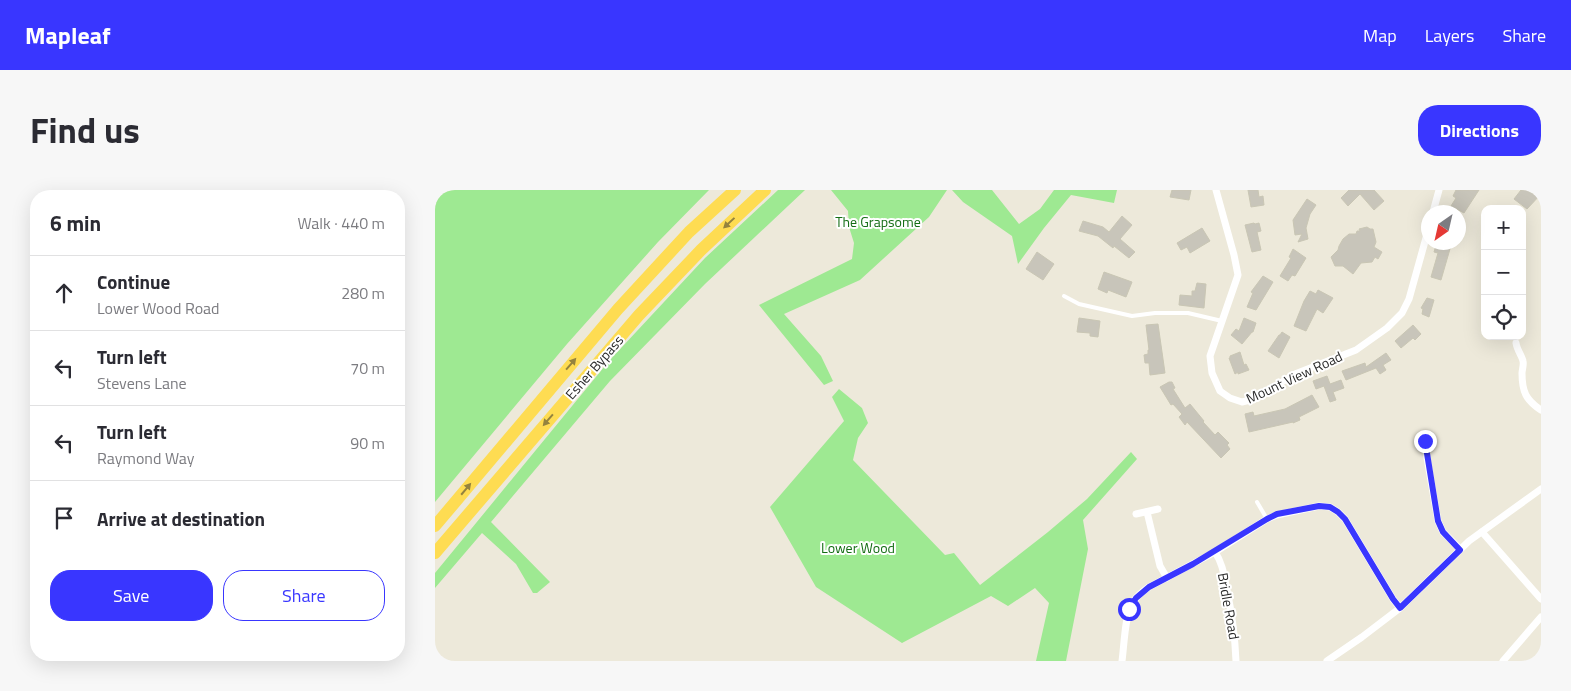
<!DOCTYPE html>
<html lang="en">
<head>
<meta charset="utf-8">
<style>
  :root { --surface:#fff; --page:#f7f7f7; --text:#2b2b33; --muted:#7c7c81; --line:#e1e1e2; --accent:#3936ff }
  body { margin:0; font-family:"Titillium Web",sans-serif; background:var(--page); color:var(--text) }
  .controls { position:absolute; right:15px; top:15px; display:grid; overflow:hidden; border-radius:10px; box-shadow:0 5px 20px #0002 }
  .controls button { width:45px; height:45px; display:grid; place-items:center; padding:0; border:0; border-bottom:1px solid var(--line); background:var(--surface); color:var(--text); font:25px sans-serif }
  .compass { position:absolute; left:986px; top:15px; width:45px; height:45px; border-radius:50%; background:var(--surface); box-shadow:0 5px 20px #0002; rotate:214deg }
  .stop { position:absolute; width:15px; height:15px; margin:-11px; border:4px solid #3936ff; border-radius:50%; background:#fff }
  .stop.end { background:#3936ff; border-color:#fff; box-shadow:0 1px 5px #0008 }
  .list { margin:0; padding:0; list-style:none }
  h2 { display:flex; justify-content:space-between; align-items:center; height:65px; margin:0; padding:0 20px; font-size:21px }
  h2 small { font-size:16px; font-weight:400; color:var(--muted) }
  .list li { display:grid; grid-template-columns:32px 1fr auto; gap:15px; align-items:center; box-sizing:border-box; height:75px; padding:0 20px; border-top:1px solid var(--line) }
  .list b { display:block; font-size:19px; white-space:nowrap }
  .list p { margin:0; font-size:16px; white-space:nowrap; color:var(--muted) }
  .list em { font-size:16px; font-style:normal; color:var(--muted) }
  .actions { display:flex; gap:10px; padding:15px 20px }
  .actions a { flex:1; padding:11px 0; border:1px solid var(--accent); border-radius:20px; text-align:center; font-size:18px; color:var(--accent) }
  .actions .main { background:var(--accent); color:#fff }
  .icon { flex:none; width:28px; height:28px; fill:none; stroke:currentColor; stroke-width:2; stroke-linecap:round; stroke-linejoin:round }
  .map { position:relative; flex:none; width:1106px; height:471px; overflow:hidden; border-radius:20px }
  header { display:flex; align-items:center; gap:30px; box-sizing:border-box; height:70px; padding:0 25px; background:var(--accent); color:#fff }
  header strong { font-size:24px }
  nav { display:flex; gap:28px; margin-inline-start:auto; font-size:18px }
  .intro { display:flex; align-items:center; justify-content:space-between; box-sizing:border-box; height:120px; padding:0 30px }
  h1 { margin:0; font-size:35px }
  .button { padding:12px 22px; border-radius:20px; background:var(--accent); color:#fff; font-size:18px; font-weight:700 }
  main { display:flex; gap:30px; padding:0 30px }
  aside { flex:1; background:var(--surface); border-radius:20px; box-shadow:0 5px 20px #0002 }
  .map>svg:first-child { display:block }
  .green { fill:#9ee992 }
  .building { fill:#c8c5ba; stroke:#c9c6b4 }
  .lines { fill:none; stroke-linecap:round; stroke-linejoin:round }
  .service { stroke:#fff; stroke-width:4 }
  .minor { stroke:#fff; stroke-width:7 }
  .trunk { stroke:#fedc52; stroke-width:12 }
  .oneway { fill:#94833e }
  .route { stroke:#3936ff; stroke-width:6 }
  .labels { text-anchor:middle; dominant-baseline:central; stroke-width:4; stroke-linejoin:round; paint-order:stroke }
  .park-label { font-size:14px; fill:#146d14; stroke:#fff }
  .street-label { font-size:14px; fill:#2a2a2a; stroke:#fff }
</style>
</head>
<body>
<header>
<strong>Mapleaf</strong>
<nav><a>Map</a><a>Layers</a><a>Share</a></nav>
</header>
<div class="intro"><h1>Find us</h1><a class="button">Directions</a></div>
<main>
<aside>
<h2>6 min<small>Walk · 440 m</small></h2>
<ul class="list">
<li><svg class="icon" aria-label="ahead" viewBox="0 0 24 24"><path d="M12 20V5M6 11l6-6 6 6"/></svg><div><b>Continue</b><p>Lower Wood Road</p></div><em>280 m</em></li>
<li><svg class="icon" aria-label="left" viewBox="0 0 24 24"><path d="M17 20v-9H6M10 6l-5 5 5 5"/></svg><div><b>Turn left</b><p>Stevens Lane</p></div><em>70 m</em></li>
<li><svg class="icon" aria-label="left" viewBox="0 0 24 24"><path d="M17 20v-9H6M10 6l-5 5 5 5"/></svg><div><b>Turn left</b><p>Raymond Way</p></div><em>90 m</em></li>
<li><svg class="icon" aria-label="arrive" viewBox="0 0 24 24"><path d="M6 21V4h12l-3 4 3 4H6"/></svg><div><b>Arrive at destination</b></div></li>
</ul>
<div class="actions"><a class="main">Save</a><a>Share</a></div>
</aside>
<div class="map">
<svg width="1106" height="471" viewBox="0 0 1106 471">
  <rect width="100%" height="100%" fill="#ede9da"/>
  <g class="green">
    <path d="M0,0H274L223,52L132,154L0,312Z"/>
    <path d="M343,0H370L270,94L175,191L56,332L115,392L102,403H98L81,374L47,343L0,398V383L174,171L270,68Z"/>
    <path d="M396,0H512L494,27L425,90L349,124L386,166L398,191L389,195L324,115L417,69L419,53L414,37L413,21Z"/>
    <path d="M517,0H557L584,34L605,19L619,0H682L679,13L636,5L609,38L583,74L577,46L528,12Z"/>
    <path d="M404,199L427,218L433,233L423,248L418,270L510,365L519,363L545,395L613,342L652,309L696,262L702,269L648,330L653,359L631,471H601L614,413L600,398L573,416L556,406L467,453L381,397L335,317L409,231L397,207Z"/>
  </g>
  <g class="building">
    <path d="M737,0H756L754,10L735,7Z"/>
    <path d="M813,0H823L824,7L828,6L829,15L816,17Z"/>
    <path d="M914,0H939L949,11L939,20L925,4L913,16L906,8Z"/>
    <path d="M1021,0H1044L1029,23L1016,16L1021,8L1018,6Z"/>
    <path d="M1086,0H1106V4L1092,19L1079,9Z"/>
    <path d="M872,9L881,15L875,24L871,38L873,49L863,52L867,44L860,45L858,30Z"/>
    <path d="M687,26L697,35L685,49L700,62L694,68L679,56L678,58L663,46L644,41L648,31L668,37L674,42Z"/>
    <path d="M819,33L820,34L824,33L826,41L822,42L826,60L817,62L810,35Z"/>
    <path d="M932,37L935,39H938L941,52L939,57L947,62L943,69L940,67L937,72L926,73L918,84L908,76H900L896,67L903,60L904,56L908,49L914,44H921L922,41H925L924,39Z"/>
    <path d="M767,38L775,51L755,63L752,57L746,60L742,53Z"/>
    <path d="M1002,52H1017L1006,90L996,87L1003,63L999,62Z"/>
    <path d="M858,59L871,68L860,86L857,85L853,91L845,86L856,68L854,67Z"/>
    <path d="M602,62L619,74L608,90L591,79Z"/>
    <path d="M669,82L697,92L691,107L673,100L672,103L663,99Z"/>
    <path d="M828,86L838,92L821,120L812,117L818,103L816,102Z"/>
    <path d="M762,93L771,94L769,118L744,115L745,105L757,106V101H760Z"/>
    <path d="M883,100L898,108L888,123L882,119L871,141L859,136L869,111L875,101L881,104Z"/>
    <path d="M992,108L999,110L994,127L987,124L988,119L986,118Z"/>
    <path d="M644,128L665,131L663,147L655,146V143L642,142Z"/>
    <path d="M809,128L821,133L818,142H817L807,154L796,145L801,139L804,141Z"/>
    <path d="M723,134L730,183L715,185L714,173H710L709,165L713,164V160H714L711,135Z"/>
    <path d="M978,135L986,144L980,150L978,148L966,158L960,151Z"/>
    <path d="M847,142L855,147L844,168L833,161L844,145H845Z"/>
    <path d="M805,162L809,175L811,174L814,180L803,184V182L800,184L794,168H795V166Z"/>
    <path d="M951,163L956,170L948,175L951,180L945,184L941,178L911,190L907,181L930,173L931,177Z"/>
    <path d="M892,186L895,194L906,190L909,198L898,202L901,210L895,212L889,196L881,199L878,191Z"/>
    <path d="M734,192H737L740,198L738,199L750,218L755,214L769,231L768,232L780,245L783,242L794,253L792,255L795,259L786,268L752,232L750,235L744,227L747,224L738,214L736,215L725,197Z"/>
    <path d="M877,205L884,217L864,227L865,230L858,233V232L814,242L810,224L818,222L819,226L850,219Z"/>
  </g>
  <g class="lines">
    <g class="service">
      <path d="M629,106L644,114L697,126L720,123H753L787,131"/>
      <path d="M822,312L832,329"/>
    </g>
    <g class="minor">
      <path d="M781,0L799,65L803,85L775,166L777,183L785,201L795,208L807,212L819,209L860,184L921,160L952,138L967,123L974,109L994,37"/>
      <path d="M998,22L1004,0"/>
      <path d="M1081,153C1082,160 1087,166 1088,171C1089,175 1087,180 1087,183C1087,202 1091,210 1106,220"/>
      <path d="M989,251L1003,331L1008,342L1025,359"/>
      <path d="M712,322L725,376L732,388"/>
      <path d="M701,324L723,319"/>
      <path d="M1047,342L1106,409"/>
      <path d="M780,362C788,374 789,386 792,400C797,424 800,447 801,471"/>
      <path d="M687,471C689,457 690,424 697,413C702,406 708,401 714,397L780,362L832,329L842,325L884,316L895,317L903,322L910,329L958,409L965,418"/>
      <path d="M892,471L927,447L965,418L1034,351L1106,299"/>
      <path d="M1068,471L1106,427"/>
    </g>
    <g class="trunk">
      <path d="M0,336L183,119L254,42L300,0"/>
      <path d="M0,363L204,125L266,60L330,0"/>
    </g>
  </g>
  <defs><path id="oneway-solid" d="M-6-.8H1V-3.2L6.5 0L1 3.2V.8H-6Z" transform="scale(1.25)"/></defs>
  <g class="oneway">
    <use href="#oneway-solid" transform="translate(294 33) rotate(137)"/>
    <use href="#oneway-solid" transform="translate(136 174) rotate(-49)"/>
    <use href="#oneway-solid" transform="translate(113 230) rotate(131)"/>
    <use href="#oneway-solid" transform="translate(31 299) rotate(-50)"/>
  </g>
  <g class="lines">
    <path class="route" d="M694,419L701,408L714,397L758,374L832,329L842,324L884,316L895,317L903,322L910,329L958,409L965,418L1025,360L1008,342L1003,331L990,251"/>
  </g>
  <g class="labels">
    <g class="park-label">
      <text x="443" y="31">The Grapsome</text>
      <text x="423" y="357">Lower Wood</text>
    </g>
    <g class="street-label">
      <text transform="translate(159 177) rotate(-49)">Esher Bypass</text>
      <text transform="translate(859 187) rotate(-25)">Mount View Road</text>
      <text transform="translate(794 416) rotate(80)">Bridle Road</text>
    </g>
  </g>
</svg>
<div class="controls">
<button>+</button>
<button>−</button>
<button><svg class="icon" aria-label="locate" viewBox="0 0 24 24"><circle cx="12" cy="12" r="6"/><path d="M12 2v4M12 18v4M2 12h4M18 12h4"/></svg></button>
</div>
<svg class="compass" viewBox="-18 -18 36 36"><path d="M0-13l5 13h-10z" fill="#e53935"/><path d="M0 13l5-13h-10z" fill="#7c7c81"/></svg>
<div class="stop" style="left:694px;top:419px"></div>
<div class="stop end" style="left:990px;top:251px"></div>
</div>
</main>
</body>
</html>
